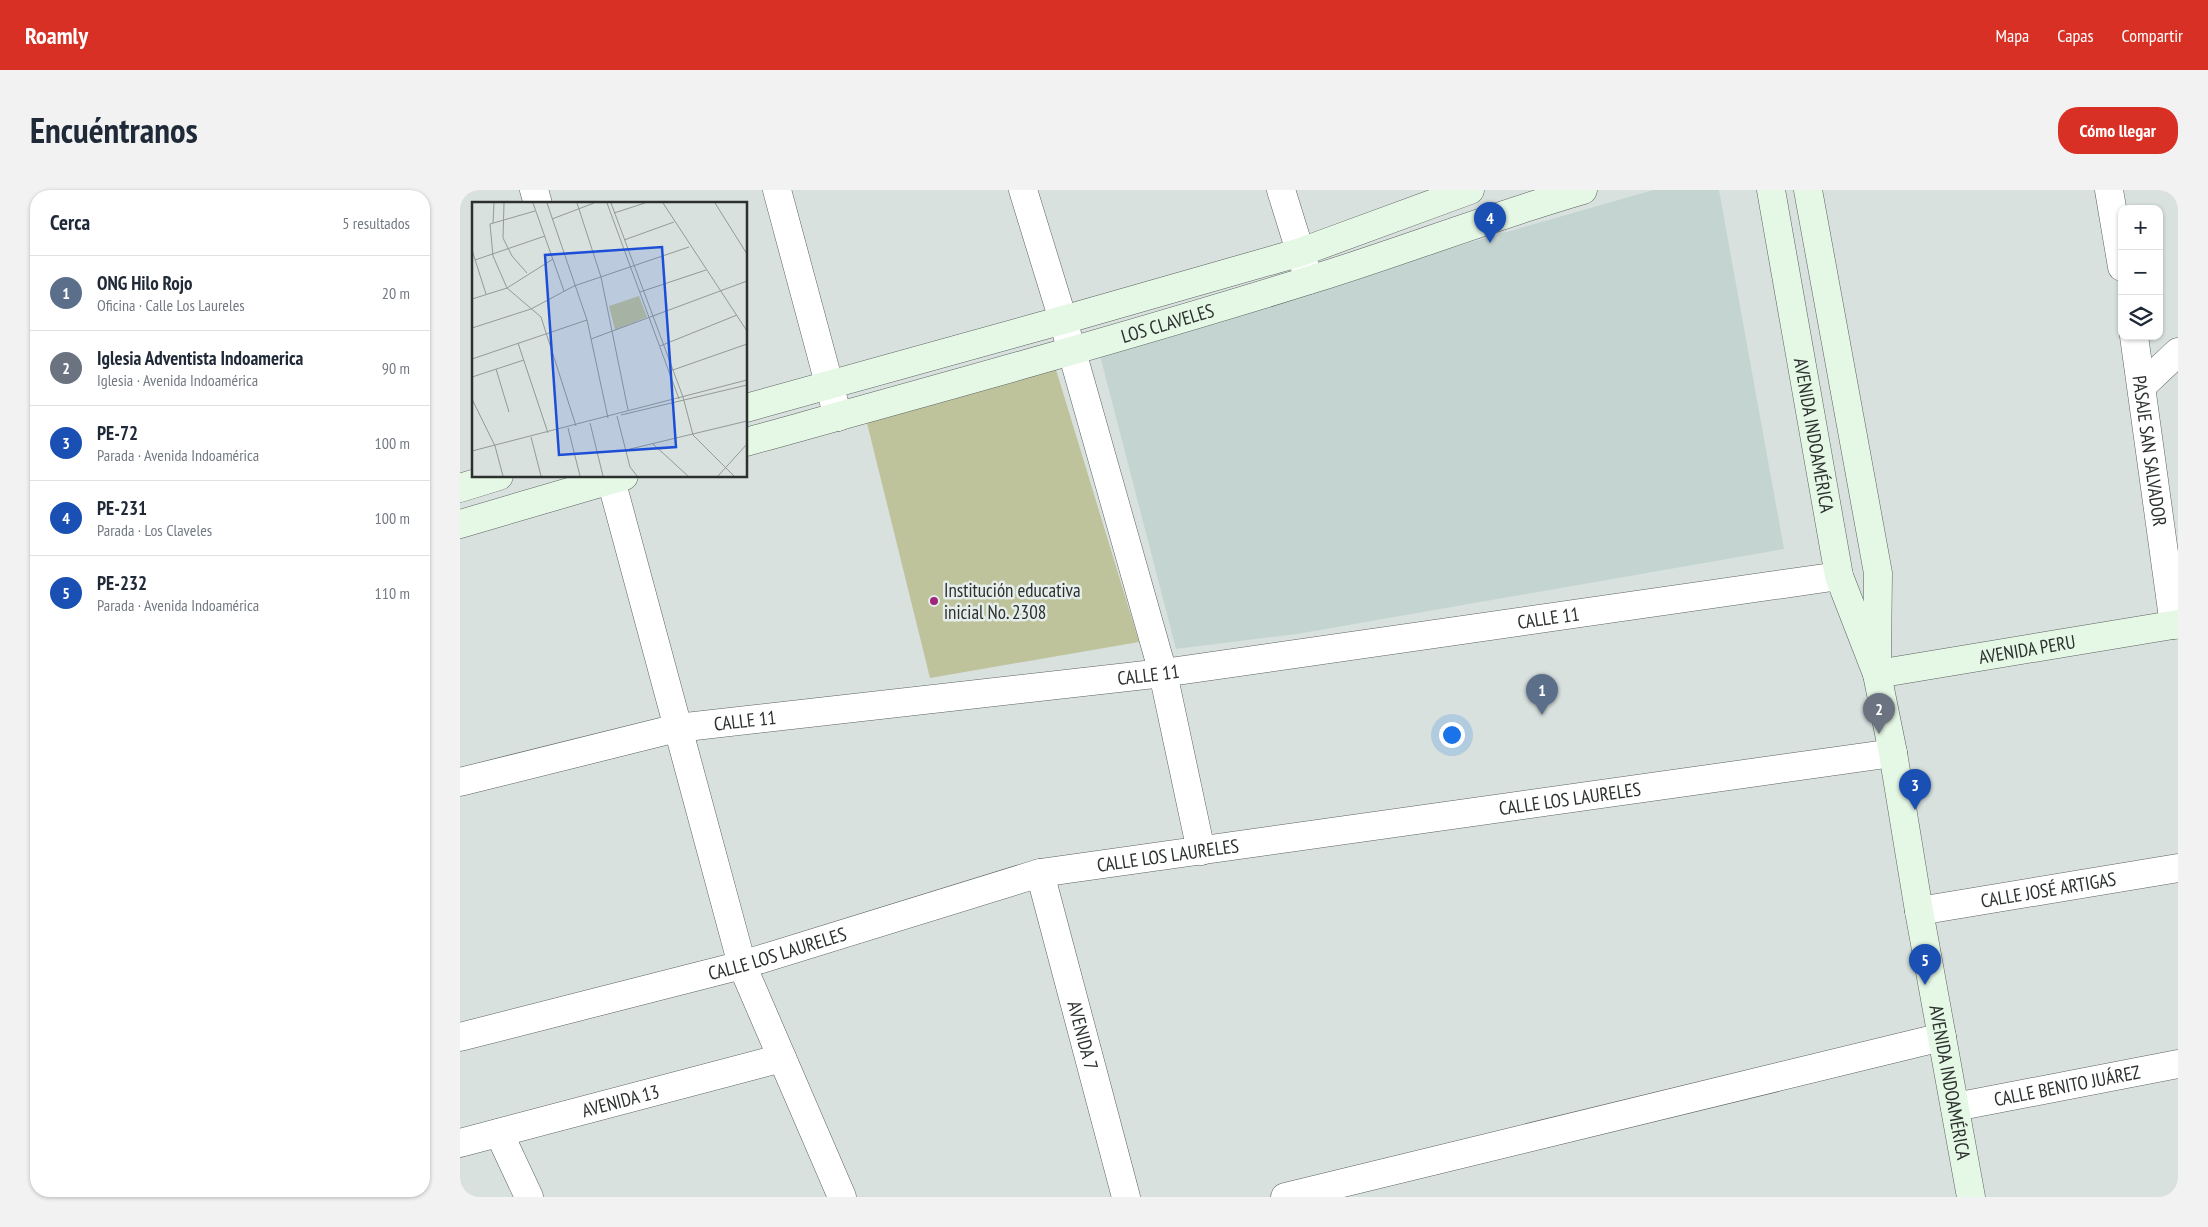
<!DOCTYPE html>
<html lang="es">
<head>
<meta charset="utf-8">
<style>
  :root { --surface:#fff; --page:#f2f2f3; --text:#1f2937; --muted:#747a83; --line:#e0e1e3; --accent:#d93025 }
  body { margin:0; font-family:"PT Sans Narrow",sans-serif; background:var(--page); color:var(--text) }
  .controls { position:absolute; right:15px; top:15px; display:grid; overflow:hidden; border-radius:10px; box-shadow:0 1px 4px #0004 }
  .controls button { width:45px; height:45px; display:grid; place-items:center; padding:0; border:0; border-bottom:1px solid var(--line); background:var(--surface); color:var(--text); font:25px sans-serif }
  .you { position:absolute; left:991px; top:544px; width:18px; height:18px; margin:-12px; border:4px solid #fff; border-radius:50%; background:#1a73e8; box-shadow:0 0 0 8px #1a73e833 }
  .badge { display:grid; place-items:center; width:32px; height:32px; border-radius:50%; background:var(--accent); color:#fff; font-size:16px; font-weight:700 }
  .pin { position:absolute; translate:-50% -41px; filter:drop-shadow(0 1px 2px #0008) }
  .pin::after { content:''; position:absolute; top:26px; width:18px; height:15px; background:inherit; clip-path:polygon(0 0,100% 0,50% 100%) }
  .list { margin:0; padding:0; list-style:none }
  h2 { display:flex; justify-content:space-between; align-items:center; height:65px; margin:0; padding:0 20px; font-size:21px }
  h2 small { font-size:16px; font-weight:400; color:var(--muted) }
  .list li { display:grid; grid-template-columns:32px 1fr auto; gap:15px; align-items:center; box-sizing:border-box; height:75px; padding:0 20px; border-top:1px solid var(--line) }
  .list b { display:block; font-size:19px; white-space:nowrap }
  .list p { margin:0; font-size:16px; white-space:nowrap; color:var(--muted) }
  .list em { font-size:16px; font-style:normal; color:var(--muted) }
  .icon { flex:none; width:28px; height:28px; fill:none; stroke:currentColor; stroke-width:2; stroke-linecap:round; stroke-linejoin:round }
  .map { position:relative; flex:none; width:1718px; height:1007px; overflow:hidden; border-radius:20px }
  header { display:flex; align-items:center; gap:30px; box-sizing:border-box; height:70px; padding:0 25px; background:var(--accent); color:#fff }
  header strong { font-size:24px }
  nav { display:flex; gap:28px; margin-inline-start:auto; font-size:18px }
  .intro { display:flex; align-items:center; justify-content:space-between; box-sizing:border-box; height:120px; padding:0 30px }
  h1 { margin:0; font-size:35px }
  .button { padding:12px 22px; border-radius:20px; background:var(--accent); color:#fff; font-size:18px; font-weight:700 }
  main { display:flex; gap:30px; padding:0 30px }
  aside { flex:1; background:var(--surface); border-radius:20px; box-shadow:0 1px 4px #0004 }
  .map>svg:first-child { display:block }
  .built { fill:#c4d5d1 }
  .green { fill:#bfc39c }
  .lines { fill:none; stroke-linecap:round; stroke-linejoin:round }
  .street-casing { stroke:#5b6260; stroke-width:29 }
  .secondary-casing { stroke:#5b6260; stroke-width:29 }
  .street { stroke:#fff; stroke-width:28 }
  .secondary { stroke:#e5f7e5; stroke-width:28 }
  .poi-dot { fill:#9f267d; stroke:#e5eeeb; stroke-width:2 }
  .labels { text-anchor:middle; dominant-baseline:central; stroke-width:5; stroke-linejoin:round; paint-order:stroke }
  .street-label { font-size:19px; fill:#2c302f; stroke:#e5eeeb }
  .poi-label { font-size:19px; fill:#2c302f; stroke:#e5eeeb; text-anchor:start }
  .inset-road { fill:none; stroke:#939a98; stroke-width:1 }
  .view { fill:#1d4ed8; fill-opacity:0.15; stroke:#1d4ed8; stroke-width:2.5 }
  .inset-edge { fill:none; stroke:#2c302f; stroke-width:2.5 }
</style>
</head>
<body>
<header>
<strong>Roamly</strong>
<nav><a>Mapa</a><a>Capas</a><a>Compartir</a></nav>
</header>
<div class="intro"><h1>Encuéntranos</h1><a class="button">Cómo llegar</a></div>
<main>
<aside>
<h2>Cerca<small>5 resultados</small></h2>
<ul class="list">
<li><span class="badge" style="background:#5c6f8a">1</span><div><b>ONG Hilo Rojo</b><p>Oficina · Calle Los Laureles</p></div><em>20 m</em></li>
<li><span class="badge" style="background:#6b7280">2</span><div><b>Iglesia Adventista Indoamerica</b><p>Iglesia · Avenida Indoamérica</p></div><em>90 m</em></li>
<li><span class="badge" style="background:#1a4fb4">3</span><div><b>PE-72</b><p>Parada · Avenida Indoamérica</p></div><em>100 m</em></li>
<li><span class="badge" style="background:#1a4fb4">4</span><div><b>PE-231</b><p>Parada · Los Claveles</p></div><em>100 m</em></li>
<li><span class="badge" style="background:#1a4fb4">5</span><div><b>PE-232</b><p>Parada · Avenida Indoamérica</p></div><em>110 m</em></li>
</ul>
</aside>
<div class="map">
<svg width="1718" height="1007" viewBox="0 0 1718 1007">
  <rect width="100%" height="100%" fill="#d8e1de"/>
  <path class="built" d="M1193,0H1259L1324,359L837,444L716,459L637,154L904,83Z"/>
  <path class="green" d="M594,173L679,452L470,488L405,225Z"/>
  <g class="lines">
    <g class="street-casing">
      <g id="street">
        <path d="M74,0L78,14"/>
        <path d="M317,0L378,227"/>
        <path d="M563,0L603,130L703,483L741,661"/>
        <path d="M821,0L849,90"/>
        <path d="M1649,0L1662,77"/>
        <path id="s1" d="M1674,146L1714,435"/>
        <path d="M1682,196L1718,162"/>
        <path d="M150,286L282,775L382,1007"/>
        <path id="s2" d="M0,592L217,538L703,483L1379,386"/>
        <path id="s3" d="M580,683L666,1007"/>
        <path id="s4" d="M1459,721L1718,678"/>
        <path id="s5" d="M0,847L282,775L580,683L1433,563"/>
        <path id="s6" d="M1495,917L1718,874"/>
        <path d="M39,943L69,1007"/>
        <path id="s7" d="M0,953L322,868"/>
        <path d="M825,1007L1482,847"/>
      </g>
    </g>
    <g class="secondary-casing">
      <g id="secondary">
        <path id="s8" d="M1311,0L1379,386L1417,484L1433,563L1459,721L1511,1007"/>
        <path d="M1348,0L1418,383L1417,470"/>
        <path d="M286,218L603,130L841,62L1010,0"/>
        <path id="s9" d="M286,252C477,199 667,147 856,88C946,60 1033,26 1123,0"/>
        <path d="M0,298L39,286"/>
        <path d="M0,334L164,286"/>
        <path id="s10" d="M1417,484L1718,434"/>
      </g>
    </g>
    <use href="#street" class="street"/>
    <use href="#secondary" class="secondary"/>
  </g>
  <circle class="poi-dot" cx="474" cy="411" r="5"/>
  <g class="labels">
    <g class="street-label">
      <text stroke="none"><textPath href="#s9" startOffset="438">LOS CLAVELES</textPath></text>
      <text stroke="none"><textPath href="#s8" startOffset="249">AVENIDA INDOAMÉRICA</textPath></text>
      <text stroke="none"><textPath href="#s1" startOffset="116">PASAJE SAN SALVADOR</textPath></text>
      <text stroke="none"><textPath href="#s2" startOffset="1102">CALLE 11</textPath></text>
      <text stroke="none"><textPath href="#s10" startOffset="152">AVENIDA PERU</textPath></text>
      <text stroke="none"><textPath href="#s2" startOffset="698">CALLE 11</textPath></text>
      <text stroke="none"><textPath href="#s2" startOffset="292">CALLE 11</textPath></text>
      <text stroke="none"><textPath href="#s5" startOffset="1138">CALLE LOS LAURELES</textPath></text>
      <text stroke="none"><textPath href="#s5" startOffset="732">CALLE LOS LAURELES</textPath></text>
      <text stroke="none"><textPath href="#s4" startOffset="131">CALLE JOSÉ ARTIGAS</textPath></text>
      <text stroke="none"><textPath href="#s5" startOffset="328">CALLE LOS LAURELES</textPath></text>
      <text stroke="none"><textPath href="#s3" startOffset="168">AVENIDA 7</textPath></text>
      <text stroke="none"><textPath href="#s8" startOffset="912">AVENIDA INDOAMÉRICA</textPath></text>
      <text stroke="none"><textPath href="#s6" startOffset="114">CALLE BENITO JUÁREZ</textPath></text>
      <text stroke="none"><textPath href="#s7" startOffset="166">AVENIDA 13</textPath></text>
    </g>
    <g class="poi-label">
      <text x="484" y="400">Institución educativa<tspan x="484" dy="22">inicial No. 2308</tspan></text>
    </g>
  </g>
  <g transform="translate(12 12)">
    <rect width="275" height="275" fill="#d8e1de"/>
    <path d="M167,94L175,115L143,128L137,104Z" fill="#bfc39c"/>
    <path class="inset-road" d="M32,1L31,36L40,54L55,71M61,1L92,89M75,1L115,118L136,216M105,1L129,75L156,208M135,1L207,197M139,1L211,195L221,233L262,274M191,1L275,129M243,1L275,52M63,9L18,22L21,54L35,86L69,115L104,224M142,11L173,1M80,17L122,1M21,21L22,1M152,38L202,20M0,48L14,92M3,58L73,34M168,90L234,68M0,97L35,86L81,57M0,126L59,107L102,84L217,45M119,137L275,79M46,141L76,231M188,144L265,113M0,157L115,118M24,167L37,210M198,169L275,142M0,175L52,158M0,197L23,244L31,274M149,213L275,183M145,214L158,265L165,274M118,221L131,274M96,226L108,274M59,235L69,274M181,242L216,274M154,248L275,219M0,249L275,178M246,274L275,242"/>
    <path class="view" d="M190,45L204,245L87,253L73,53Z"/>
    <rect width="275" height="275" class="inset-edge"/>
  </g>
</svg>
<div class="controls">
<button>+</button>
<button>−</button>
<button><svg class="icon" aria-label="layers" viewBox="0 0 24 24"><path d="M12 4l9 5-9 5-9-5zM3 14l9 5 9-5"/></svg></button>
</div>
<div class="you"></div>
<div class="pin badge" style="left:1082px;top:525px;background:#5c6f8a">1</div>
<div class="pin badge" style="left:1419px;top:544px;background:#6b7280">2</div>
<div class="pin badge" style="left:1455px;top:620px;background:#1a4fb4">3</div>
<div class="pin badge" style="left:1030px;top:53px;background:#1a4fb4">4</div>
<div class="pin badge" style="left:1465px;top:795px;background:#1a4fb4">5</div>
</div>
</main>
</body>
</html>
